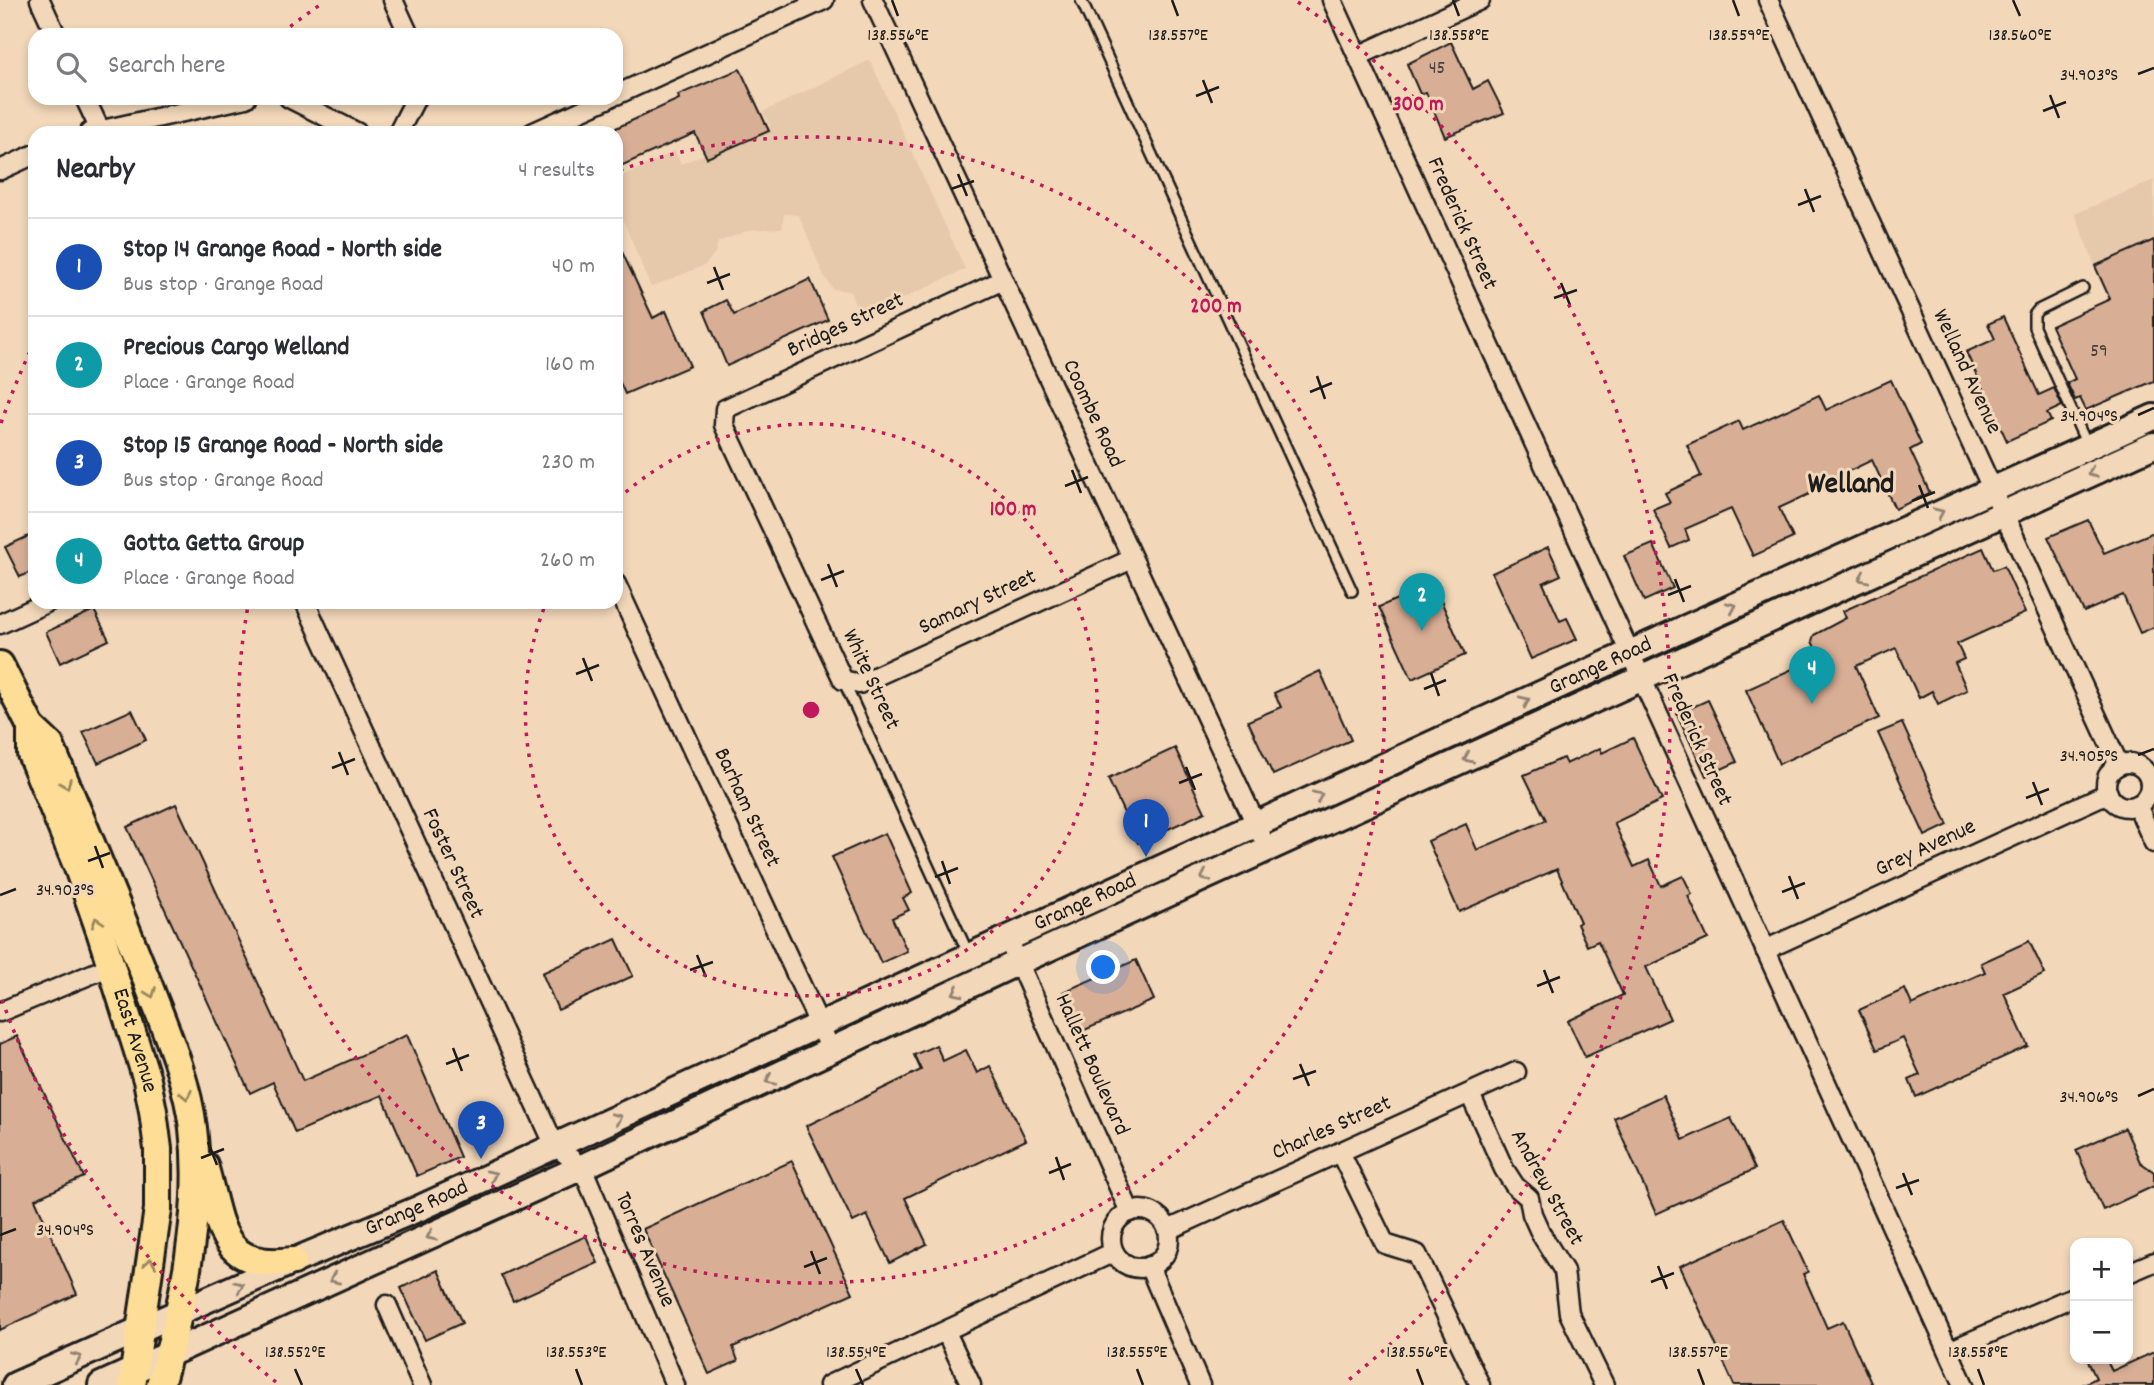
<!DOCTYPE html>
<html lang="en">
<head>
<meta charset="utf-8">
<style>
  :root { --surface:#fff; --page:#f2f2f3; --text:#2b2b33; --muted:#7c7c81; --line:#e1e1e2; --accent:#db2777 }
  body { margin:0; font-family:Dekko,sans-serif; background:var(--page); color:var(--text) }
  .controls { position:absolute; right:21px; bottom:21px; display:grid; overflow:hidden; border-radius:14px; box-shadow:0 4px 10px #0003 }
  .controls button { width:63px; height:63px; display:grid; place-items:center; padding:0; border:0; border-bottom:2px solid var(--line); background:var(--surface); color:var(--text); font:35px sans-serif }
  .you { position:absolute; left:1104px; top:968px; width:24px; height:24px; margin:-18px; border:5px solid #fff; border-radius:50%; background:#1a73e8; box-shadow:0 0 0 10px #1a73e833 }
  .badge { display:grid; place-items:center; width:46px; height:46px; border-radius:50%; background:var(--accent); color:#fff; font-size:23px; font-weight:700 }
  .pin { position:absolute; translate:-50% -58px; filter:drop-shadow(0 2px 4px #0008) }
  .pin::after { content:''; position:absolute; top:37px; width:24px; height:21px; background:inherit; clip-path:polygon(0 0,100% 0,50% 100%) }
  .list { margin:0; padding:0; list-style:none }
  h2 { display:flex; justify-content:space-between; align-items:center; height:91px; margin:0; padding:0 28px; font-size:30px }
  h2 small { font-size:23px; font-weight:400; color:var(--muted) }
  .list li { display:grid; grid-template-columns:46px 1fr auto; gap:21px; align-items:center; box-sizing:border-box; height:98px; padding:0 28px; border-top:2px solid var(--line) }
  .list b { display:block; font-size:26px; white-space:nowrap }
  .list p { margin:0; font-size:23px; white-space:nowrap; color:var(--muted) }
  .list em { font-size:23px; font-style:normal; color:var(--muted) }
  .icon { flex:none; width:38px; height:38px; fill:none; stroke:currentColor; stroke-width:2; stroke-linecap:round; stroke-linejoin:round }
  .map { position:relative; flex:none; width:2154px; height:1385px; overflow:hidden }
  .search { position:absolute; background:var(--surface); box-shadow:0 4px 10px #0003; left:28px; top:28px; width:595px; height:77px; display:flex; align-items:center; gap:18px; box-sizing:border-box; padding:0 24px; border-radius:21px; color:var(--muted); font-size:26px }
  .panel { position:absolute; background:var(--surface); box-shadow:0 4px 10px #0003; left:28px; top:126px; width:595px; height:483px; border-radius:21px }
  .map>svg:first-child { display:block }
  .built { fill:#e6c8ab }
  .building { fill:#d8ae95; stroke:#1c1c1c; stroke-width:2 }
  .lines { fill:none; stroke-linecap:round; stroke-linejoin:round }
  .lane-casing { stroke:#1c1c1c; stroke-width:14 }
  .street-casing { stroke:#1c1c1c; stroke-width:23 }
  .secondary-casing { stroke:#1c1c1c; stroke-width:30 }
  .primary-casing { stroke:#1c1c1c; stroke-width:32 }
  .lane { stroke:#f2d7b9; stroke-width:9 }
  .street { stroke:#f2d7b9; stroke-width:18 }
  .secondary { stroke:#f2d7b9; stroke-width:24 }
  .primary { stroke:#fede96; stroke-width:26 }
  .oneway { stroke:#928372 }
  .oneway2 { stroke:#98875f }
  .ticks { fill:none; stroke:#1c1c1c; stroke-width:2.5 }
  .ring { fill:none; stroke:#c2185b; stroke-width:3.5; stroke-dasharray:3.5 7 }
  .labels { text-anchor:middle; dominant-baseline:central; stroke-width:6; stroke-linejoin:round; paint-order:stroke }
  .number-label { font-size:19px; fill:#4b403a }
  .street-label { font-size:23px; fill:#1c1c1c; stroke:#f2d7b9 }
  .district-label { font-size:30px; font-weight:bold; fill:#1c1c1c; stroke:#f2d7b9 }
  .ticks-label { font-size:18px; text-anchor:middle; fill:#1c1c1c; stroke:#f2d7b9; stroke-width:6; stroke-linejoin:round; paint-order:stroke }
  .centre { fill:#c2185b; stroke:#f2d7b9; stroke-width:3.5 }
  .ring-label { font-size:21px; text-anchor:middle; font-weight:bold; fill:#c2185b; stroke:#f2d7b9; stroke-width:6; stroke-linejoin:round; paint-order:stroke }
</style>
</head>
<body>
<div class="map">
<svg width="2154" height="1385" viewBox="0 0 2154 1385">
  <rect width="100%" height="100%" fill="#f2d7b9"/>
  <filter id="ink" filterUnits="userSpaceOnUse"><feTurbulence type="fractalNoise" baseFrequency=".0143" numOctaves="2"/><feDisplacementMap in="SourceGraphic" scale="14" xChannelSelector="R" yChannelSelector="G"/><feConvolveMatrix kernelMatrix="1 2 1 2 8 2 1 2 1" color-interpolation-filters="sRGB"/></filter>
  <g filter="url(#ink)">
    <g class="built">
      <path d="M870,60L965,269L860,319L850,291L833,289L823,274L799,215L784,214L782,228L749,230L718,242L715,253L705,265L651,287L616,203V179L675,151L681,164L771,126L763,112Z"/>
      <path d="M2154,180V381L2095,266L2075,214Z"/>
    </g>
    <g class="building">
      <path d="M1451,42L1473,89L1488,81L1504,113L1445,137L1426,92L1420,94L1407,64Z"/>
      <path d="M740,69L769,131L707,158L695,133L616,168V128L679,99L678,95Z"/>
      <path d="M616,239L653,318L666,311L690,366L625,394L616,374Z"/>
      <path d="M2154,240V381L2086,410L2080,398L2075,400L2067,383L2075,379L2051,326L2110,299L2095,266Z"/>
      <path d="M810,279L828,320L727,366L704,311L726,300L734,315Z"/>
      <path d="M2003,317L2039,395L2054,388L2062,406L2047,413L2051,421L2007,441L1966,352L1995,339L1988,324Z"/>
      <path d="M1891,380L1921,444L1910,450L1930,493L1895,509L1872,460L1830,480L1831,484L1779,508L1793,538L1753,556L1731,509L1685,529L1689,540L1671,548L1653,509L1670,502L1665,493L1701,476L1687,445L1739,421L1743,430L1819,395L1826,410Z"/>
      <path d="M2088,520L2104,553L2154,532V627L2140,633L2123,595L2084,612L2048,537Z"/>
      <path d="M35,533V570L20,577L5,547Z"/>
      <path d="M1653,544L1673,588L1644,601L1624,556Z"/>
      <path d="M1548,547L1561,575L1543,583L1560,621L1567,618L1577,639L1531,659L1492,573Z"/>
      <path d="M1983,548L1993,570L2004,566L2025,613L1957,644L1964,659L1955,663L1967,690L1938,704L1932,691L1919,698L1896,648L1856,666L1879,718L1779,764L1746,690L1819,657L1812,641L1814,635L1846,618L1843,611Z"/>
      <path d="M1433,583L1465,655L1412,679L1379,607Z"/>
      <path d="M94,610L109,640L60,663L46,632Z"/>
      <path d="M1320,671L1351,740L1273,775L1248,721L1281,707L1274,693Z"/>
      <path d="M1708,700L1737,762L1706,776L1677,714Z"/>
      <path d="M132,710L146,740L98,763L83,732Z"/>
      <path d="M1902,723L1948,825L1925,836L1878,733Z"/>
      <path d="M1633,738L1662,800L1614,823L1634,867L1649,860L1661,886L1683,876L1692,894L1688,896L1708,939L1646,967L1670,1019L1585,1057L1568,1021L1623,995L1598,941L1587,946L1577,924L1580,922L1557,869L1459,912L1428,841L1466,824L1477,850L1546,820L1524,775L1563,758L1566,764L1600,748L1602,753Z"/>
      <path d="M1175,748L1205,812L1138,843L1108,779Z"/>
      <path d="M176,804L303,1081L407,1035L460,1157L417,1176L382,1095L295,1133L273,1082L250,1093L127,827Z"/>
      <path d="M885,833L912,893L903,898L909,910L892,918L907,951L881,963L832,857Z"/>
      <path d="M616,939L633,976L558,1010L542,973Z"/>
      <path d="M2029,941L2045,974L2004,993L2028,1046L1916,1097L1909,1080L1920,1075L1903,1038L1877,1050L1859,1010L1905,989L1912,1005L1985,972L1981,963Z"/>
      <path d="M1136,960L1154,1000L1080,1032L1063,992Z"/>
      <path d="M17,1036L84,1177L35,1199L77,1294L0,1330V1044Z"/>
      <path d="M936,1045L943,1061L966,1050L977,1073L990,1066L1026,1140L905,1198L927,1244L890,1263L867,1215L853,1222L806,1126L921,1070L914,1055Z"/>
      <path d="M1663,1095L1683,1140L1731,1118L1755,1169L1656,1214L1614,1118Z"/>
      <path d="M2125,1128L2140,1162L2154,1172V1186L2103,1210L2076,1150Z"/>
      <path d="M792,1161L853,1293L733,1347L738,1361L709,1374L643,1229Z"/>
      <path d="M1784,1220L1808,1272L1803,1274L1827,1328L1843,1321L1872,1385H1734L1680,1266Z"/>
      <path d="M586,1236L598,1263L513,1301L501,1275Z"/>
      <path d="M438,1270L462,1323L425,1340L401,1288Z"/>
      <path d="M2154,1352V1385H2082L2096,1378L2087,1359H2106L2112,1371Z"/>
    </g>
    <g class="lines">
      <g class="lane-casing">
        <g id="lane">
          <path d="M1081,0L1352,591"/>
          <path d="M2083,288L2038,310L2034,315V327L2087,445"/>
          <path d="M844,682L969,955"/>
        </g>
      </g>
      <g class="street-casing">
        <g id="street">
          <path d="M40,0L56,35"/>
          <path d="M393,0L409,35"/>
          <path d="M873,0L1261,835"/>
          <path d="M1332,0L1964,1385"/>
          <path d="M1768,0L2119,765"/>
          <path d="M1358,56L1480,0"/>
          <path d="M616,95L824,0"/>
          <path d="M85,98L100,130"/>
          <path d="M289,98L358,133"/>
          <path d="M89,133L246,98"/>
          <path d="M398,133L416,98"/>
          <path d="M532,133L609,98"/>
          <path d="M0,170L35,154"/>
          <path d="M1003,280L725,409L724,425L843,680L859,684L1132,559"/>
          <path d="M616,584L832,1052"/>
          <path d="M305,602L555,1146L582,1167L675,1385"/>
          <path d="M0,624L48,602"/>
          <circle cx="2128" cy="785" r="22"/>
          <path d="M2137,805L2154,843"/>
          <path d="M1008,939L1130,1212"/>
          <path d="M1765,950L2108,793"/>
          <path d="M0,1012L111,966"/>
          <path d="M1470,1094L1504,1169L1515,1186L1529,1198L1532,1214L1541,1234L1564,1271L1569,1313L1604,1385"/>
          <path d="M1340,1152L1385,1244L1417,1254L1480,1385"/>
          <circle cx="1140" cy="1239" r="29"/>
          <path d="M1168,1230L1516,1072"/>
          <path d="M1149,1266L1200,1385"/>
          <path d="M2128,1273L2154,1262"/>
          <path d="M387,1305L422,1385"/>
          <path d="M946,1332L971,1385"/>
          <path d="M1949,1351L2075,1296"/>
          <path d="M829,1385L1114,1252"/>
        </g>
      </g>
      <g class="secondary-casing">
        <g id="secondary">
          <path id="s1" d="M15,1385L303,1257L420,1208L1630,653L2154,417"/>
          <path d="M101,1385L582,1167L1019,962L2154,445"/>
        </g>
      </g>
      <g class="primary-casing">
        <g id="primary">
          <path d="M0,665L31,727L50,745C83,824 116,902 147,981C165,1029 187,1078 193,1128C203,1211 183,1306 160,1385"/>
          <path id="s2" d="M31,727V754L78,868L101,934L147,1080L153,1111L158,1149V1209L132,1385"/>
          <path d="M204,1165C221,1222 217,1271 293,1261"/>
        </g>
      </g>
      <use href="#lane" class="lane"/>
      <use href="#street" class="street"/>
      <use href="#secondary" class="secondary"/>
      <use href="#primary" class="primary"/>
    </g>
    <defs><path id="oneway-chevron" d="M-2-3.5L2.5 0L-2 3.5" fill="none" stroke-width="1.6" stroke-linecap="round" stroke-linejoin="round" transform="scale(1.75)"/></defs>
    <g class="oneway">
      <use href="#oneway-chevron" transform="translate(2092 473) rotate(156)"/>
      <use href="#oneway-chevron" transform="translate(1939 513) rotate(-24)"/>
      <use href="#oneway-chevron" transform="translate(1863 578) rotate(155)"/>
      <use href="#oneway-chevron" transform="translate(1732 607) rotate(-24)"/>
      <use href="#oneway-chevron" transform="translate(1525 701) rotate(-25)"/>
      <use href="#oneway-chevron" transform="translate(1468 758) rotate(156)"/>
      <use href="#oneway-chevron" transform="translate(1318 796) rotate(-25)"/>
      <use href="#oneway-chevron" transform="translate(1205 877) rotate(155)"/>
      <use href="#oneway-chevron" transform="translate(957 992) rotate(154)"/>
      <use href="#oneway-chevron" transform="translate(770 1080) rotate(155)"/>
      <use href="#oneway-chevron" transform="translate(617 1118) rotate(-25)"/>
      <use href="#oneway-chevron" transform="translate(492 1175) rotate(-25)"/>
      <use href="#oneway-chevron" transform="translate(431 1236) rotate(156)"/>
      <use href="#oneway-chevron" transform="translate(334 1279) rotate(156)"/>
      <use href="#oneway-chevron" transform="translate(239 1286) rotate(-24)"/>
      <use href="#oneway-chevron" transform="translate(77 1358) rotate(-24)"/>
    </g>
    <g class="oneway2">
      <use href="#oneway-chevron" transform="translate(66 784) rotate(68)"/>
      <use href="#oneway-chevron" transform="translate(97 922) rotate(-109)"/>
      <use href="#oneway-chevron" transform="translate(151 993) rotate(69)"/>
      <use href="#oneway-chevron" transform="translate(186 1095) rotate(78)"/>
      <use href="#oneway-chevron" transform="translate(150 1263) rotate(-81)"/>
    </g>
  </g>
  <path class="ticks" d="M892,0L898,16M1172,0L1178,16M1453,0L1459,16M1733,0L1739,16M2013,0L2020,16M2138,74L2154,68M1203,80L1212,103M2050,95L2059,118M1196,96L1219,87M2043,111L2066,102M958,174L967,196M951,189L974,181M1805,189L1814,212M1798,205L1821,196M714,267L723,290M707,283L730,274M1561,283L1570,305M1554,298L1577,290M1317,376L1325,399M1310,392L1332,383M2138,415L2154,408M1072,470L1081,493M1919,485L1928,508M1065,486L1088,477M1912,501L1935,492M828,564L837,587M1675,579L1684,602M821,580L844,571M1668,595L1691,586M583,658L592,681M1431,673L1439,696M576,674L599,665M1424,689L1446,680M339,752L348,775M2138,755L2154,749M1186,767L1195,790M332,768L355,759M2033,782L2042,805M1179,783L1202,774M2026,798L2049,789M95,846L103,868M88,861L110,853M942,861L950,884M1789,876L1798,899M935,877L958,868M1782,892L1805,883M0,895L16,889M697,955L706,977M690,970L713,962M1544,970L1553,993M1537,986L1560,977M453,1048L462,1071M446,1064L469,1055M1300,1064L1309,1086M1293,1079L1316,1071M2138,1096L2154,1089M208,1142L217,1165M1056,1157L1064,1180M201,1158L224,1149M1049,1173L1071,1164M1903,1173L1912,1195M1896,1188L1919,1180M0,1235L16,1229M811,1251L820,1274M1658,1266L1667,1289M804,1267L827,1258M1651,1282L1674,1273M295,1369L302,1385M576,1369L582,1385M856,1369L863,1385M1137,1369L1143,1385M1417,1369L1423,1385M1698,1369L1704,1385M1978,1369L1984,1385"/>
  <g class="ring">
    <path d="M618 499A286 286 0 1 1 546 603"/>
    <path d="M620 170A573 573 0 1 1 248 606"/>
    <path d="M276 1382A859 859 0 0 1 1 997M1 423A859 859 0 0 1 32 347M282 33A859 859 0 0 1 324 2M1298 2A859 859 0 0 1 1346 1382"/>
  </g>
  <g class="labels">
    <g class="number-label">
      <text x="1437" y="69">45</text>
      <text x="2099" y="352">59</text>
    </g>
    <g class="street-label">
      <text transform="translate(1461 224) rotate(66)">Frederick Street</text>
      <text transform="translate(846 326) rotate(-25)">Bridges Street</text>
      <text transform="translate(1966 372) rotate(65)">Welland Avenue</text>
      <text transform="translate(1092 414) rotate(65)">Coombe Road</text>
      <text transform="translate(978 603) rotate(-25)">Samary Street</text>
      <text stroke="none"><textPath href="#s1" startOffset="1741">Grange Road</textPath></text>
      <text transform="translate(870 680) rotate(65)">White Street</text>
      <text transform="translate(1696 740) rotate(66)">Frederick Street</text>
      <text transform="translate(746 808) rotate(65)">Barham Street</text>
      <text transform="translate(1926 849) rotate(-25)">Grey Avenue</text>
      <text transform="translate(452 864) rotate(65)">Foster Street</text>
      <text stroke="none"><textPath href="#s1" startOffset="1174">Grange Road</textPath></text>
      <text stroke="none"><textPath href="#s2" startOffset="332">East Avenue</textPath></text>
      <text transform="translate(1091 1065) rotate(66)">Hallett Boulevard</text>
      <text transform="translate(1332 1129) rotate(-24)">Charles Street</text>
      <text transform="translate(1546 1188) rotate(61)">Andrew Street</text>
      <text stroke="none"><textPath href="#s1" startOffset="439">Grange Road</textPath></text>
      <text transform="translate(644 1250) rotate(67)">Torres Avenue</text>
    </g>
    <g class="district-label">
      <text x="1851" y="486">Welland</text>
    </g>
  </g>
  <g class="ticks-label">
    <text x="898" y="40">138.556°E</text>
    <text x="1178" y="40">138.557°E</text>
    <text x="1459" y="40">138.558°E</text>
    <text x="1739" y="40">138.559°E</text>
    <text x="2020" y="40">138.560°E</text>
    <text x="2089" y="80">34.903°S</text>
    <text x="2089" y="421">34.904°S</text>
    <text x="2089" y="761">34.905°S</text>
    <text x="65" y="895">34.903°S</text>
    <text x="2089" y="1102">34.906°S</text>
    <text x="65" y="1235">34.904°S</text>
    <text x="295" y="1357">138.552°E</text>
    <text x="576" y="1357">138.553°E</text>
    <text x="856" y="1357">138.554°E</text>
    <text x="1137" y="1357">138.555°E</text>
    <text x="1417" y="1357">138.556°E</text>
    <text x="1698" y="1357">138.557°E</text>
    <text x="1978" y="1357">138.558°E</text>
  </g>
  <circle cx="811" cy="710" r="10" class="centre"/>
  <g class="ring-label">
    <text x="1418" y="110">300 m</text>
    <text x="1216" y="312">200 m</text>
    <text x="1013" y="515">100 m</text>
  </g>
</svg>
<div class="controls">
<button>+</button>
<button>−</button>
</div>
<div class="you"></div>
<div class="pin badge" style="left:1146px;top:857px;background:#1a4fb4">1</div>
<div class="pin badge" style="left:1422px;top:631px;background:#0f9aa8">2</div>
<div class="pin badge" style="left:481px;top:1159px;background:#1a4fb4">3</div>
<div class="pin badge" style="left:1812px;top:704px;background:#0f9aa8">4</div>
<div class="search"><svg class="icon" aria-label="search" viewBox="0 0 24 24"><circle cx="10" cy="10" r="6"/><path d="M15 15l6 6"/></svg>Search here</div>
<section class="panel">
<h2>Nearby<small>4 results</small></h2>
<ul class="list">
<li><span class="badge" style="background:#1a4fb4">1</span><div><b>Stop 14 Grange Road - North side</b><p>Bus stop · Grange Road</p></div><em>40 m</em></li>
<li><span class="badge" style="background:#0f9aa8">2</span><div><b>Precious Cargo Welland</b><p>Place · Grange Road</p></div><em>160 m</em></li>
<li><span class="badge" style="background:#1a4fb4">3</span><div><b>Stop 15 Grange Road - North side</b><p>Bus stop · Grange Road</p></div><em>230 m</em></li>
<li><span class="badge" style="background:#0f9aa8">4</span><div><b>Gotta Getta Group</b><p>Place · Grange Road</p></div><em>260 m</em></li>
</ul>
</section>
</div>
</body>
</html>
